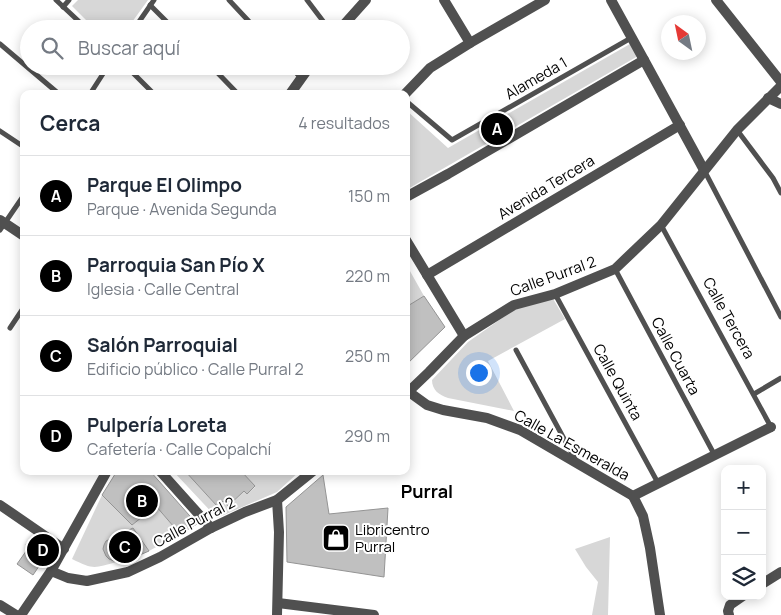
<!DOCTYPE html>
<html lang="es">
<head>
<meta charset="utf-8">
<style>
  :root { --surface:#fff; --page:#f2f2f3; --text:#1f2937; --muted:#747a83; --line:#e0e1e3; --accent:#000 }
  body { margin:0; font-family:Manrope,sans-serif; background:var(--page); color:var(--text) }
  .controls { position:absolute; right:15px; bottom:15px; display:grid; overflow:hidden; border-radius:10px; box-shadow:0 2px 12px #0003 }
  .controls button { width:45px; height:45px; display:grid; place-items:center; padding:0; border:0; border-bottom:1px solid var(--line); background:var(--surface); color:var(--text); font:25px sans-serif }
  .compass { position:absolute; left:661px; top:15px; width:45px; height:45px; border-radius:50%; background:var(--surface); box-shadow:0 2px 12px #0003; rotate:327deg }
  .you { position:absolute; left:478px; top:372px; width:18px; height:18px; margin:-12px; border:4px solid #fff; border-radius:50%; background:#1a73e8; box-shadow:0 0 0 8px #1a73e833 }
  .badge { display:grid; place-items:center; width:32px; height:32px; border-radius:50%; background:var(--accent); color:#fff; font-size:16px; font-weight:700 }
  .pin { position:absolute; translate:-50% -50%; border:2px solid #fff; box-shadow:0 1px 5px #0006 }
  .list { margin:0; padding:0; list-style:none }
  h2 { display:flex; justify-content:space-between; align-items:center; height:65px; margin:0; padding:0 20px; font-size:21px }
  h2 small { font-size:16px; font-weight:400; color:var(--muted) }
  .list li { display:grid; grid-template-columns:32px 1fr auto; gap:15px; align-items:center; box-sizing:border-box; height:80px; padding:0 20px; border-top:1px solid var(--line) }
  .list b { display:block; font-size:19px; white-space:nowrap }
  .list p { margin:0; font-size:16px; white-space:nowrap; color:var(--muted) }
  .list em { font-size:16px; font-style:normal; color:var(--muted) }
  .icon { flex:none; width:28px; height:28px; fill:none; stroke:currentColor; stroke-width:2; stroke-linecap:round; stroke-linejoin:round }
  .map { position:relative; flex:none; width:781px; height:615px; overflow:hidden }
  .search { position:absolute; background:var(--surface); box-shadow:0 2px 12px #0003; left:20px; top:20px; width:390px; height:55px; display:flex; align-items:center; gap:12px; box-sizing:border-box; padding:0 18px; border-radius:28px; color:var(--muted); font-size:19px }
  .panel { position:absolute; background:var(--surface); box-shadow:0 2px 12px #0003; left:20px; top:90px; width:390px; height:385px; border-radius:10px }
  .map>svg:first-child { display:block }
  .green { fill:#d7d7d7 }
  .building { fill:#c0c0c0; stroke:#949494 }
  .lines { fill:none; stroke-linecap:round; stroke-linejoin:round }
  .service { stroke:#505050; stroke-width:5 }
  .minor { stroke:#505050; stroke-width:10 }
  .tertiary { stroke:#505050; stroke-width:10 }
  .labels { text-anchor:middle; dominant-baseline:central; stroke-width:4; stroke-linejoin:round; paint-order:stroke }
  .street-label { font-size:15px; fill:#000; stroke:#fff }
  .poi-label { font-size:15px; fill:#000; stroke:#fff; text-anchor:start }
  .quarter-label { font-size:18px; font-weight:bold; fill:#000; stroke:#fff }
</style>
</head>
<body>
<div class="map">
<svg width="781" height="615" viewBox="0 0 781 615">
  <rect width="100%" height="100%" fill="#fff"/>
  <g class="green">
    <path d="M78,0H148L127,29H95L72,6Z"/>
    <path d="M630,44L638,56L406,190V110L448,148Z"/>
    <path d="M406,264L424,296L406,307Z"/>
    <path d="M552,297L565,319L488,361L514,411L448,398C439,395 432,390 432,380L468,342L515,309Z"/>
    <path d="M173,471H185L217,506L223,501L228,506L244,491L247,494L255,487L241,471H300L277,492L217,518Z"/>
    <path d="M102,495L132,525L156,506L180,534L149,551L133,529L106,541L104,545L103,549L117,562C94,568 94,570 72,559Z"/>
    <path d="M610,537L608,615H592L598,582L586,567L575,549Z"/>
  </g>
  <g class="building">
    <path d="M424,296L445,327L406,365V307Z"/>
    <path d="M117,471H150L197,524L180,534L156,506L132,525L102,495Z"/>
    <path d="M185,471H241L255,486L247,494L244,491L228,506L223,501L217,506Z"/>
    <path d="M323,475L329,514L388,508L384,577L287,562L286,507Z"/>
    <path d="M133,528L149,551L135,557L117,562L109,559L106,556L103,549L104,545L106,541Z"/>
    <path d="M31,537L50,550L33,575L17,564L29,547L26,545Z"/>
  </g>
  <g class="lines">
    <g class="service">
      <path d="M56,0L87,29"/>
      <path d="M229,0L256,29"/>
      <path d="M307,0L329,29"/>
      <path d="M150,5L174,29"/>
      <path d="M63,7L69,0"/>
      <path d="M134,29L154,0"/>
      <path d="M0,44L59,94"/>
      <path d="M126,66L154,94"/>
      <path d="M211,66L238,94"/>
      <path d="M290,66L301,78"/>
      <path d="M90,94L108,66"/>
      <path d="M406,101L452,140L631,38"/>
      <path d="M737,130L773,178L781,193"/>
      <path d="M0,131L24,147"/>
      <path d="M704,170L781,317"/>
      <path d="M661,225L771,427"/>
      <path d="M0,230L24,195"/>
      <path d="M615,269L714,454"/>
      <path d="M555,294L658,483"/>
      <path d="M10,328L24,307"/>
      <path d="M516,350L576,461"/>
      <path d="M754,394L781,378"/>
    </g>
    <g class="minor">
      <path d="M444,0L470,43"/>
      <path d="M611,0L644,60L704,170"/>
      <path d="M716,0L781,82"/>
      <path d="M405,94L430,68L470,43L545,0"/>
      <path d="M768,98L781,104"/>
      <path d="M406,197L448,174L644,60"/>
      <path d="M0,220L24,236"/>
      <path d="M406,240L464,336"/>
      <path d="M427,275L680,125"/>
      <path d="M409,392L427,405L443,410L487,418L520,430L633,496L643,516L650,548L660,615"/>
      <path d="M406,394L429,372L464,336L514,305L555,294L615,269L661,225L737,130L781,86"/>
      <path d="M160,471L211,528"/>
      <path d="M633,496L771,427"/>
      <path d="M277,500L279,532L277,615"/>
      <path d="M0,505L64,549"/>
      <path d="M51,571L68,578L87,581L128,572L160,557L211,528L245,512L277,500L313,471"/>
      <path d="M762,584L781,572"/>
      <path d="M278,603L374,615"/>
      <path d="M0,605L16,615"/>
      <path d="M729,615L728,611L730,605L743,596"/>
    </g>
    <g class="tertiary">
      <path d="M340,29L366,0"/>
      <path d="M290,94L310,66"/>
      <path d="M21,615L51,571L107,471"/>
    </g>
  </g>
  <defs>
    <g id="shop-square" transform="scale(1.4375)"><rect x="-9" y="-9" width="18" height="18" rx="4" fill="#000" stroke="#fff"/><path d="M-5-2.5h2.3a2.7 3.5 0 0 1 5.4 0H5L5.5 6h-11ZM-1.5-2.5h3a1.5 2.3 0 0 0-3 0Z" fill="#fff"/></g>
  </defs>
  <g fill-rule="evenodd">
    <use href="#shop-square" x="336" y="538"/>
  </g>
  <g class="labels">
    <g class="street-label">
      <text transform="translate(536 78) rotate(-30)">Alameda 1</text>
      <text transform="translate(546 187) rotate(-31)">Avenida Tercera</text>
      <text transform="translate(553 276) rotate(-20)">Calle Purral 2</text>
      <text transform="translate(729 318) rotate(61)">Calle Tercera</text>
      <text transform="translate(676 356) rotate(62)">Calle Cuarta</text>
      <text transform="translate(618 382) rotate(61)">Calle Quinta</text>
      <text transform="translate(572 445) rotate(29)">Calle La Esmeralda</text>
      <text transform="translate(194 522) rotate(-28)">Calle Purral 2</text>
    </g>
    <g class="poi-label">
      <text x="355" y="529">Libricentro<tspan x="355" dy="17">Purral</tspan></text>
    </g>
    <g class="quarter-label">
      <text x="427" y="491">Purral</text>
    </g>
  </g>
</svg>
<div class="controls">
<button>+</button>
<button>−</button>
<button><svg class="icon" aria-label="layers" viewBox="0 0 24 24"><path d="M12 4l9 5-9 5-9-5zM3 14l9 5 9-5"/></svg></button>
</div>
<svg class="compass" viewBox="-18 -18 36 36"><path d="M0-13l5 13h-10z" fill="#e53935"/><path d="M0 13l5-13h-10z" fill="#747a83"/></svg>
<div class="you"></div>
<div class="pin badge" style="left:497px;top:129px">A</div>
<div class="pin badge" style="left:142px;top:501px">B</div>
<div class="pin badge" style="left:125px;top:547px">C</div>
<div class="pin badge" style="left:43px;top:550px">D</div>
<div class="search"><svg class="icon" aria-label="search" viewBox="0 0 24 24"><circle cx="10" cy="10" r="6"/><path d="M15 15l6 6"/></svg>Buscar aquí</div>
<section class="panel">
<h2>Cerca<small>4 resultados</small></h2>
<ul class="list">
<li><span class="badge">A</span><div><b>Parque El Olimpo</b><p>Parque · Avenida Segunda</p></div><em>150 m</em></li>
<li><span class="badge">B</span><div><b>Parroquia San Pío X</b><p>Iglesia · Calle Central</p></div><em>220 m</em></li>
<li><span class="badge">C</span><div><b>Salón Parroquial</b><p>Edificio público · Calle Purral 2</p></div><em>250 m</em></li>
<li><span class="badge">D</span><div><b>Pulpería Loreta</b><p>Cafetería · Calle Copalchí</p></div><em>290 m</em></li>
</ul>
</section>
</div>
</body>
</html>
